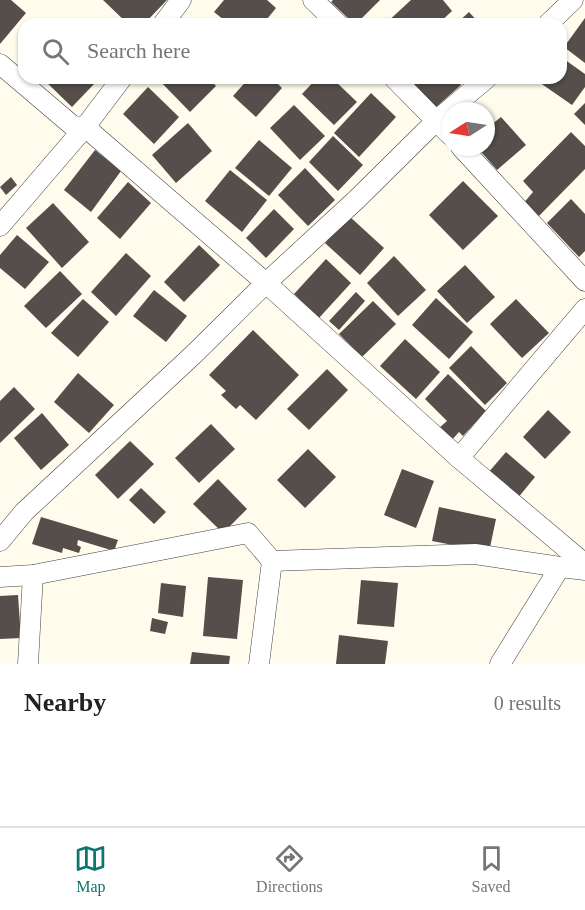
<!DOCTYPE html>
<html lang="en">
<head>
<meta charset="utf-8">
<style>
  :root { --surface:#fff; --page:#f2f2f2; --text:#222; --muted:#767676; --line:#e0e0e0; --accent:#0f766e }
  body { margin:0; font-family:Georgia,serif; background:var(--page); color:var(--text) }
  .compass { position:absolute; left:441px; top:102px; width:54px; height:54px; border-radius:50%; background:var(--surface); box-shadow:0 2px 4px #0004; rotate:258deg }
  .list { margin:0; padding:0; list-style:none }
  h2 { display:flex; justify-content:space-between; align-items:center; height:78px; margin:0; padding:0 24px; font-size:26px }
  h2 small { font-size:20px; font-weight:400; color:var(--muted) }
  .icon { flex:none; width:33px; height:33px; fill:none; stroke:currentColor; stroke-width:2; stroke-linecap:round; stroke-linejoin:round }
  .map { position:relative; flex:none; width:585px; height:664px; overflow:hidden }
  .search { position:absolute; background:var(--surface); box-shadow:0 2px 4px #0004; left:18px; right:18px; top:18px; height:66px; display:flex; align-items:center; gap:15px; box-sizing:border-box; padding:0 21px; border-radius:18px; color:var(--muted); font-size:22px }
  .sheet { height:162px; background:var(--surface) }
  nav { display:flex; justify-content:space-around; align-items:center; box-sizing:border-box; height:84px; border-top:2px solid var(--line); background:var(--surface); font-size:16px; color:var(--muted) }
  nav a { display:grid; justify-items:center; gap:3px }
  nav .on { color:var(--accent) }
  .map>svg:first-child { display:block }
  .building { fill:#554e4a }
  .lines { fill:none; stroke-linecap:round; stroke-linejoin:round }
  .street-casing { stroke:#404040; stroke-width:21 }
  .street { stroke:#fff; stroke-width:20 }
</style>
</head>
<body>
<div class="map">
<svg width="585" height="664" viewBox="0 0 585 664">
  <rect width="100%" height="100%" fill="#fffbed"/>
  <g class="building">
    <path d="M0,0H11L26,13L0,44Z"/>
    <path d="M103,0H167L144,24H128Z"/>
    <path d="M224,0H267L276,8L263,24H229L214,12Z"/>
    <path d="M333,0H380L356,24H354L331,2Z"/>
    <path d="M411,0H443L452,11L438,24H385Z"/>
    <path d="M469,12L480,24H456Z"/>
    <path d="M585,18V63L564,47Z"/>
    <path d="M561,57L585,74V87L572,105L536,80L538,78H561Z"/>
    <path d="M42,78H90L95,83L72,107Z"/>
    <path d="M157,78H209L216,86L190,112Z"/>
    <path d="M249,78H272L282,88L256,117L233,96Z"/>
    <path d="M317,78H332L357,102L334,125L302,94Z"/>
    <path d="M406,78H455L461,85L434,109Z"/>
    <path d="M148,87L179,117L154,144L123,114Z"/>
    <path d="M371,93L396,117L359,157L334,133Z"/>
    <path d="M585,103V125L574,114Z"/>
    <path d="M294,105L325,136L300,160L270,128Z"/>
    <path d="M501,117L526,145L497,170L477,147H486V129Z"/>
    <path d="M188,123L212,151L176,183L152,155Z"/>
    <path d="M571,132L585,146V169L536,219L522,205L533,192L523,181Z"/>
    <path d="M333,136L363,165L338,191L309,162Z"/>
    <path d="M259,140L292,168L269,196L235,168Z"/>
    <path d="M95,150L121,171L91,212L64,190Z"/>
    <path d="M305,168L335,200L308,226L278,195Z"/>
    <path d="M230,170L267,200L242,232L205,201Z"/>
    <path d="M11,177L17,185L6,195L0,187Z"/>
    <path d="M463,181L498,216L463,250L429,215Z"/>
    <path d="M128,182L151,203L120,239L97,218Z"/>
    <path d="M571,199L585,214V251L579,257L547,223Z"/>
    <path d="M53,203L89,242L62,268L26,228Z"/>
    <path d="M274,209L294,229L266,258L246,238Z"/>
    <path d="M349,216L384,248L360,275L325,243Z"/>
    <path d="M17,235L49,262L25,289L0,268V255Z"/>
    <path d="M199,245L220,265L184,302L164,282Z"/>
    <path d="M126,253L151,276L116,316L91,292Z"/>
    <path d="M394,256L426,290L398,316L367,283Z"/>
    <path d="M326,259L351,283L319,318L294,294Z"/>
    <path d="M465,265L495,297L467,323L437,291Z"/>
    <path d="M60,271L82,294L46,328L24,306Z"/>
    <path d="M154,290L187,316L166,342L133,316Z"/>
    <path d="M356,292L365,301L339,330L329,321Z"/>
    <path d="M436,298L473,332L449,359L412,325Z"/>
    <path d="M83,299L109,322L78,357L51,333Z"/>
    <path d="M516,299L549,333L522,358L490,324Z"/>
    <path d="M373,301L396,324L362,357L339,334Z"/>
    <path d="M253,330L299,375L256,420L240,405L236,409L221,395L226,391L209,375Z"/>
    <path d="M405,339L440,372L416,399L380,366Z"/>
    <path d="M471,346L507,383L485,405L449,368Z"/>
    <path d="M327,369L348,390L309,430L287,409Z"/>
    <path d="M78,373L114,405L89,433L54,402Z"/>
    <path d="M448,374L486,411L463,436L459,432L451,441L438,429L447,421L425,399Z"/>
    <path d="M14,387L35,409L0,443V401Z"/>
    <path d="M548,410L571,432L545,459L523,437Z"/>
    <path d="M42,413L69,445L41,470L14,438Z"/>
    <path d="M211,424L235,449L199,483L175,458Z"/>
    <path d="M130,441L154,464L118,499L95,475Z"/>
    <path d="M308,449L336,477L305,508L277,480Z"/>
    <path d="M506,452L535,477L517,499L488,473Z"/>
    <path d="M402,469L434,481L416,528L384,515Z"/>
    <path d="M218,479L247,509L223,533L193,504Z"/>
    <path d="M141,488L166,512L154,524L129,500Z"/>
    <path d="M439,507L496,519L489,552L432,541Z"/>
    <path d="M41,517L118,540L114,551L78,540L77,545L81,547L79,553L63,548L62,553L32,544Z"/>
    <path d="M208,577L243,580L237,639L203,636Z"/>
    <path d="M361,580L398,583L394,627L357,624Z"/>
    <path d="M161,583L186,586L183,617L158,613Z"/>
    <path d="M18,595L21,638L0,639V596Z"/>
    <path d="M152,618L168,622L165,634L150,631Z"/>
    <path d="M339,635L388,641L385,664H336Z"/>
    <path d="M192,652L230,656L229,664H190Z"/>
  </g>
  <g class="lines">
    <g class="street-casing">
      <g id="street">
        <path d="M313,0L338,24"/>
        <path d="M163,24L181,0"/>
        <path d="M548,24L573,0"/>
        <path d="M0,64L73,126L85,127L266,283L459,458L585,564"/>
        <path d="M394,78L450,135"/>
        <path d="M461,147L585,281"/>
        <path d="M0,226L85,127L122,78"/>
        <path d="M459,458L585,309"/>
        <path d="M0,541L24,512L193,355L266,283L356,200L437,120L487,78"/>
        <path d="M0,577L33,575L248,533L272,561L475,554L560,567L585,570"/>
        <path d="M28,664L33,575"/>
        <path d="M259,664L272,561"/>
        <path d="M500,664L560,567"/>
      </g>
    </g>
    <use href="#street" class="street"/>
  </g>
</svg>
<svg class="compass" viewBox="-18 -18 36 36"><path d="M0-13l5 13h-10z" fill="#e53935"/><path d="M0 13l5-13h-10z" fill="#767676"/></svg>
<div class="search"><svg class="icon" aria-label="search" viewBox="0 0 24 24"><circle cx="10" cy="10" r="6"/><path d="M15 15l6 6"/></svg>Search here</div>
</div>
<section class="sheet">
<h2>Nearby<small>0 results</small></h2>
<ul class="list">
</ul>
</section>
<nav>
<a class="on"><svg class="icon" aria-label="map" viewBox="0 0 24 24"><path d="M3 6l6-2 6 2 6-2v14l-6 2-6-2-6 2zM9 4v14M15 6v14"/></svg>Map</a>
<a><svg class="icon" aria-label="directions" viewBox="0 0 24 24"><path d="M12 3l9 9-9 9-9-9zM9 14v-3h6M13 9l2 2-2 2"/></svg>Directions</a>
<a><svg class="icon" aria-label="saved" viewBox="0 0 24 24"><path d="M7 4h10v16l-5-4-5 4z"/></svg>Saved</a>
</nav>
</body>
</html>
